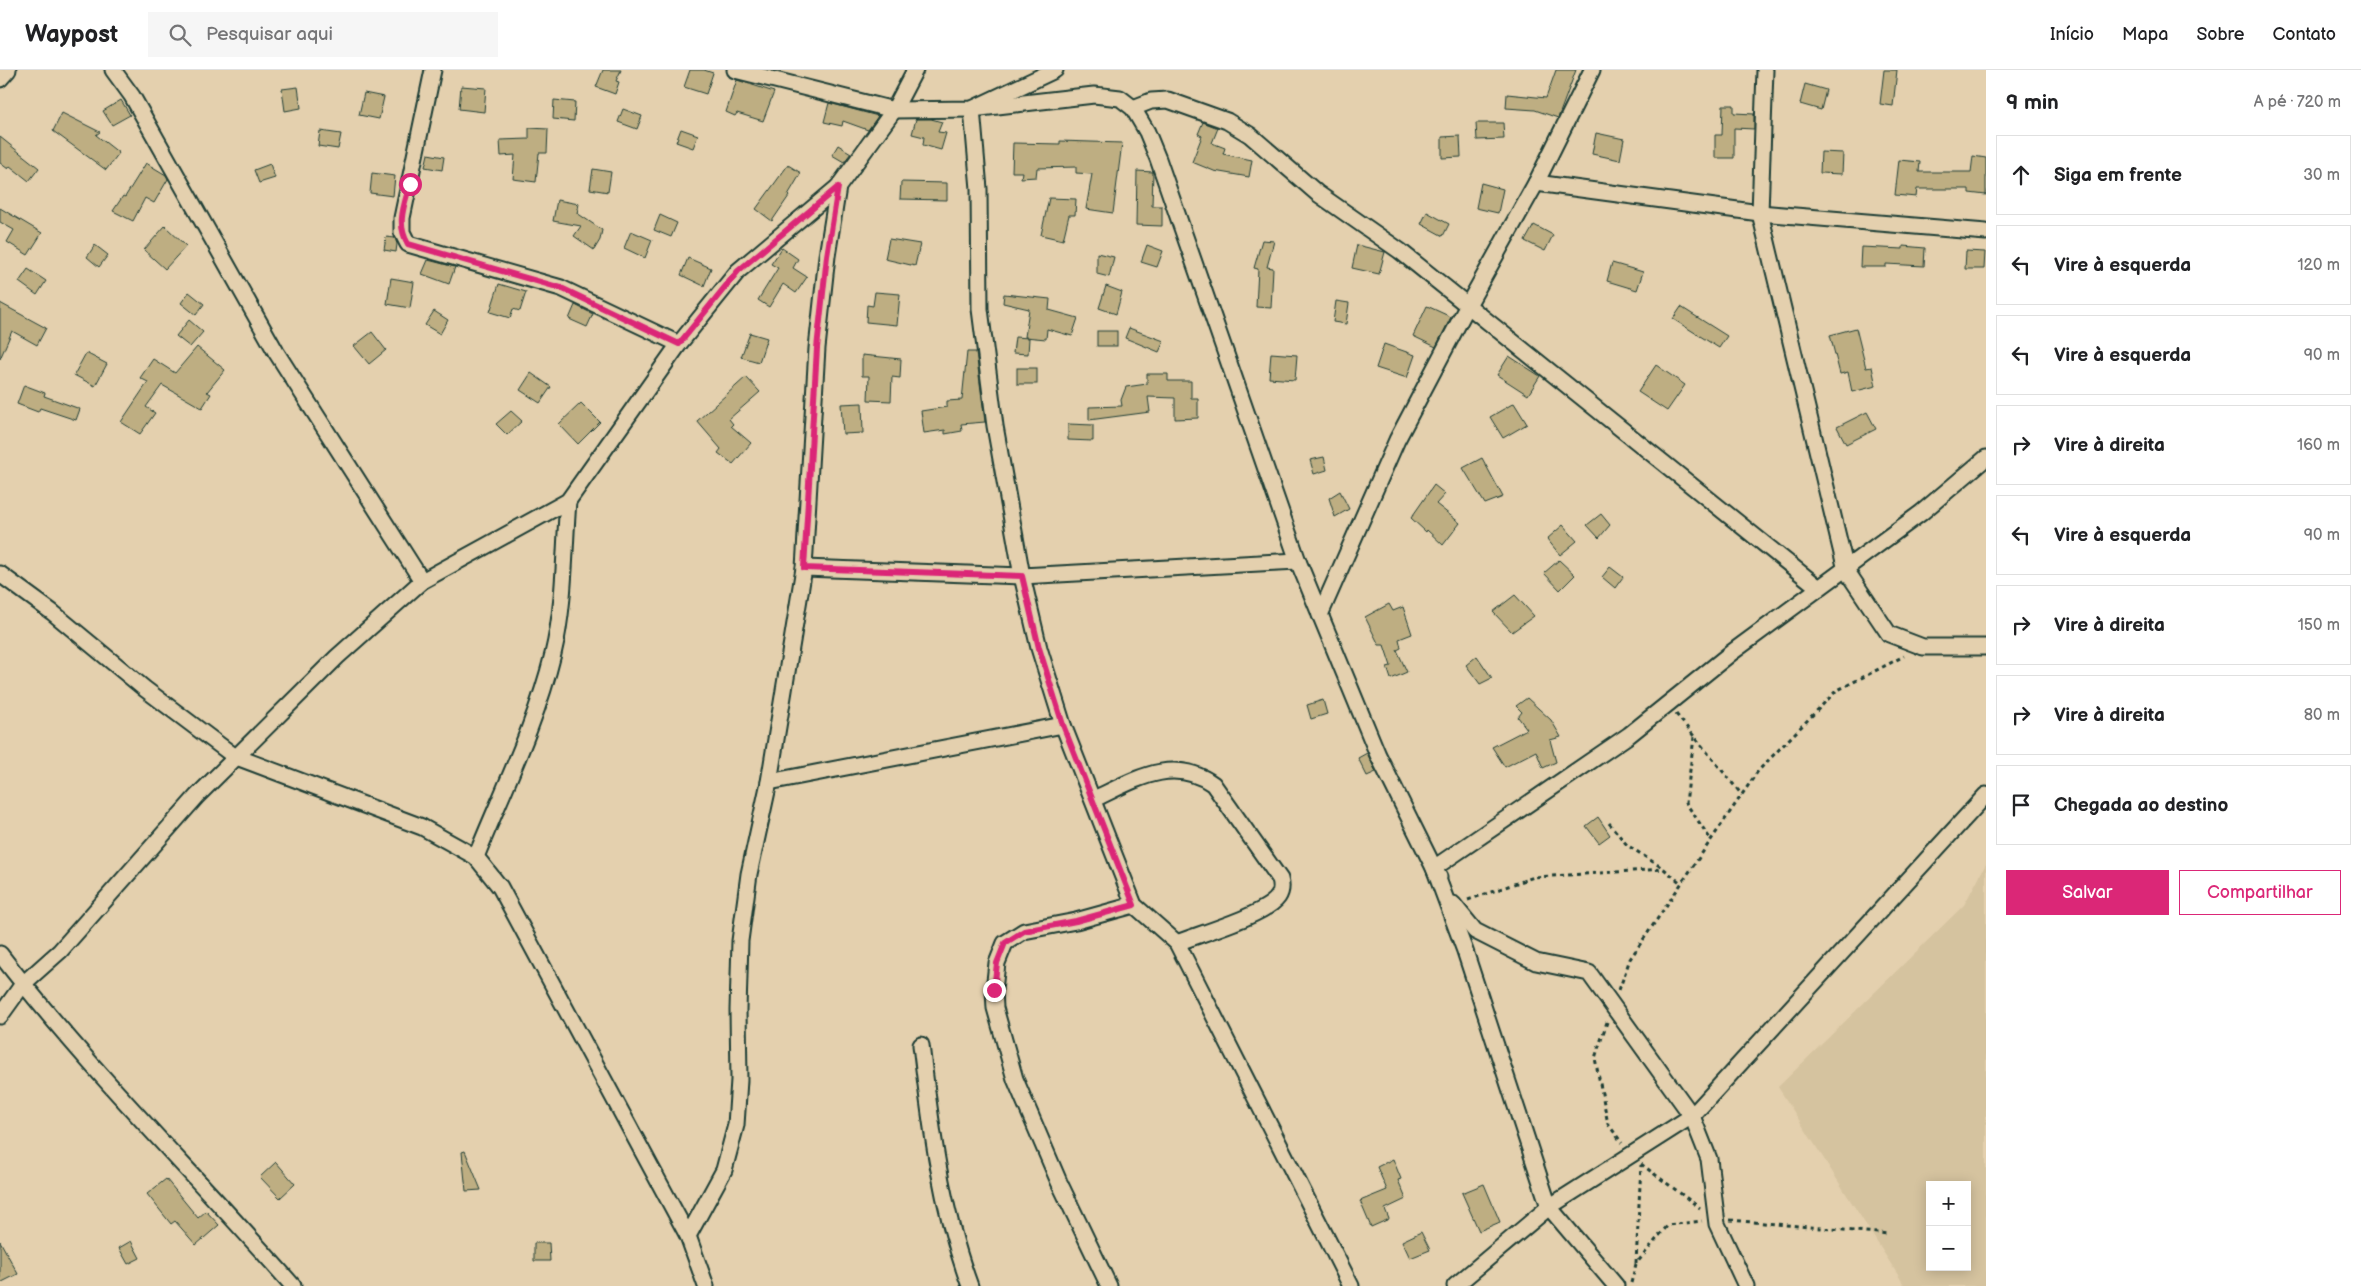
<!DOCTYPE html>
<html lang="pt">
<head>
<meta charset="utf-8">
<style>
  :root { --surface:#fff; --page:#f6f6f6; --text:#202124; --muted:#757577; --line:#e0e0e0; --accent:#db2777 }
  body { margin:0; font-family:"Balsamiq Sans",sans-serif; background:var(--page); color:var(--text) }
  .controls { position:absolute; right:15px; bottom:15px; display:grid; overflow:hidden; border-radius:0px; box-shadow:0 2px 12px #0003 }
  .controls button { width:45px; height:45px; display:grid; place-items:center; padding:0; border:0; border-bottom:1px solid var(--line); background:var(--surface); color:var(--text); font:25px sans-serif }
  .stop { position:absolute; width:15px; height:15px; margin:-11px; border:4px solid #db2777; border-radius:50%; background:#fff }
  .stop.end { background:#db2777; border-color:#fff; box-shadow:0 1px 5px #0008 }
  .list { margin:0; padding:0; list-style:none }
  h2 { display:flex; justify-content:space-between; align-items:center; height:65px; margin:0; padding:0 20px; font-size:21px }
  h2 small { font-size:16px; font-weight:400; color:var(--muted) }
  .list li { display:grid; grid-template-columns:32px 1fr auto; gap:15px; align-items:center; box-sizing:border-box; height:80px; margin:0 10px 10px; padding:0 10px; border:1px solid var(--line); border-radius:0px }
  .list b { display:block; font-size:19px; white-space:nowrap }
  .list em { font-size:16px; font-style:normal; color:var(--muted) }
  .actions { display:flex; gap:10px; padding:15px 20px }
  .actions a { flex:1; padding:11px 0; border:1px solid var(--accent); border-radius:0px; text-align:center; font-size:18px; color:var(--accent) }
  .actions .main { background:var(--accent); color:#fff }
  .icon { flex:none; width:28px; height:28px; fill:none; stroke:currentColor; stroke-width:2; stroke-linecap:round; stroke-linejoin:round }
  .map { position:relative; flex:none; width:1986px; height:1216px; overflow:hidden }
  header { display:flex; align-items:center; gap:30px; box-sizing:border-box; height:70px; padding:0 25px; background:var(--surface); border-bottom:1px solid var(--line) }
  header strong { font-size:24px }
  nav { display:flex; gap:28px; margin-inline-start:auto; font-size:18px }
  .search { width:350px; height:45px; background:var(--page); display:flex; align-items:center; gap:12px; box-sizing:border-box; padding:0 18px; border-radius:0px; color:var(--muted); font-size:19px }
  main { display:flex }
  aside { flex:1; background:var(--surface) }
  .map>svg:first-child { display:block }
  .built { fill:#d5c39f; fill-rule:evenodd }
  .building { fill:#beae82; stroke:#1f3d34 }
  .lines { fill:none; stroke-linecap:round; stroke-linejoin:round }
  .minor-casing { stroke:#1f3d34; stroke-width:19 }
  .path { stroke:#1f3d34; stroke-width:3; stroke-dasharray:4 4; stroke-linecap:butt }
  .minor { stroke:#e4d0ae; stroke-width:15 }
  .route { stroke:#db2777; stroke-width:6 }
</style>
</head>
<body>
<header>
<strong>Waypost</strong>
<div class="search"><svg class="icon" aria-label="search" viewBox="0 0 24 24"><circle cx="10" cy="10" r="6"/><path d="M15 15l6 6"/></svg>Pesquisar aqui</div>
<nav><a>Início</a><a>Mapa</a><a>Sobre</a><a>Contato</a></nav>
</header>
<main>
<div class="map">
<svg width="1986" height="1216" viewBox="0 0 1986 1216">
  <rect width="100%" height="100%" fill="#e4d0ae"/>
  <filter id="ink" filterUnits="userSpaceOnUse"><feTurbulence type="fractalNoise" baseFrequency=".02" numOctaves="2"/><feDisplacementMap in="SourceGraphic" scale="10" xChannelSelector="R" yChannelSelector="G"/><feConvolveMatrix kernelMatrix="1 2 1 2 8 2 1 2 1" color-interpolation-filters="sRGB"/></filter>
  <g filter="url(#ink)">
    <path class="built" d="M1986,794V1216H1905L1778,1017L1964,835ZM1930,1115H1967V1197H1930Z"/>
    <g class="building">
      <path d="M603,0H621L616,11L619,12L615,24L596,17Z"/>
      <path d="M690,0H704L713,3L706,24L684,17Z"/>
      <path d="M1556,0H1576L1558,48L1535,40L1506,38L1507,24L1546,28Z"/>
      <path d="M1884,0H1897L1893,36L1880,34Z"/>
      <path d="M737,10L774,22L763,51L737,43L735,46L726,42Z"/>
      <path d="M1805,14L1826,20L1821,40L1800,34Z"/>
      <path d="M461,16L486,18L484,42L459,39Z"/>
      <path d="M298,17L301,38L285,41L282,19Z"/>
      <path d="M364,23L384,27L379,49L359,45Z"/>
      <path d="M121,30L130,45L112,55L103,41Z"/>
      <path d="M554,30L575,32L574,51L553,49Z"/>
      <path d="M829,33L878,46L868,60L843,51L842,56L824,52Z"/>
      <path d="M1723,35H1734V43L1754,44V59L1734,58V88H1715V65H1722Z"/>
      <path d="M623,39L642,46L637,59L618,52Z"/>
      <path d="M62,43L100,62L96,65L119,83L106,100L53,61Z"/>
      <path d="M916,49H931L942,52L938,62L946,63L941,80L923,75L924,67L912,64Z"/>
      <path d="M1203,52L1218,58L1212,73L1225,78L1223,84L1252,90L1249,107L1214,101L1192,92L1202,66L1198,64Z"/>
      <path d="M1476,53H1503L1504,69L1477,70Z"/>
      <path d="M529,58L548,59L547,83H539L536,112L513,109L515,85L501,86L500,70L529,69Z"/>
      <path d="M681,59L698,65L693,78L676,72Z"/>
      <path d="M320,61L341,64L338,79L318,76Z"/>
      <path d="M1596,63L1624,69L1620,90L1592,84Z"/>
      <path d="M1460,66L1461,87L1442,88V67Z"/>
      <path d="M0,67L39,98L29,111L10,96L8,99L0,93Z"/>
      <path d="M1060,71L1122,73L1113,143L1086,139L1092,104L1076,103V97L1037,98L1036,107L1021,108L1022,102H1012L1013,73L1060,74Z"/>
      <path d="M838,75L851,83L844,92L832,85Z"/>
      <path d="M1821,82L1843,83L1842,104L1820,103Z"/>
      <path d="M428,84L444,87L442,100L425,97Z"/>
      <path d="M1973,86L1986,88V125L1969,123V119H1917L1916,127L1895,125L1899,90L1920,92L1919,102H1971Z"/>
      <path d="M146,93L166,105L168,109L154,133L145,128L133,151L113,141L123,126L125,127Z"/>
      <path d="M270,94L275,108L259,113L254,100Z"/>
      <path d="M788,95L801,103L788,125L789,126L772,151L756,139Z"/>
      <path d="M593,99L611,102L608,122L590,119Z"/>
      <path d="M1137,101L1153,102L1152,136H1162V156L1136,155Z"/>
      <path d="M372,103L395,106L393,126L370,123Z"/>
      <path d="M901,112L947,113V130L900,129Z"/>
      <path d="M1481,113L1503,119L1498,143L1476,138Z"/>
      <path d="M1049,128L1076,129L1075,145H1069L1063,170L1041,165Z"/>
      <path d="M557,130L579,134L577,143L602,160L600,170L594,180L574,166L581,156L553,151Z"/>
      <path d="M0,138L42,163L28,185L7,172L14,160L0,152Z"/>
      <path d="M1427,142L1449,154L1443,166L1421,154Z"/>
      <path d="M660,145L677,153L671,167L654,160Z"/>
      <path d="M1534,155L1553,165L1545,181L1525,171Z"/>
      <path d="M165,156L186,176L165,199L144,180Z"/>
      <path d="M631,161L652,170L645,188L624,178Z"/>
      <path d="M386,167L395,168L397,174L396,182L384,180Z"/>
      <path d="M889,169L920,174L915,196L885,189Z"/>
      <path d="M1262,170L1274,171L1267,197L1273,198L1271,238L1256,237L1258,199L1254,198Z"/>
      <path d="M95,175L108,185L99,197L87,187Z"/>
      <path d="M1147,175L1163,181L1157,197L1141,192Z"/>
      <path d="M1357,175L1385,182L1379,204L1352,198Z"/>
      <path d="M1903,176L1925,178L1924,196L1886,194V197H1860L1861,177L1903,179Z"/>
      <path d="M782,178L798,189L793,198L807,207L796,223L783,214L769,237L758,230L778,198L771,194Z"/>
      <path d="M1966,181L1985,182L1984,199H1965Z"/>
      <path d="M1097,183L1114,187L1109,207L1097,204Z"/>
      <path d="M688,188L711,198L704,216L681,205Z"/>
      <path d="M428,190L455,197L449,214L422,204Z"/>
      <path d="M1612,193L1643,202L1637,220L1607,211Z"/>
      <path d="M28,199L46,211L37,225L19,212Z"/>
      <path d="M391,208L414,212L410,238L387,234Z"/>
      <path d="M499,214L526,222L520,241L513,239L510,248L490,242Z"/>
      <path d="M1106,216L1122,222L1116,244L1099,238Z"/>
      <path d="M189,222L204,234L196,245L181,233Z"/>
      <path d="M875,222L900,224L897,255L866,252L867,235L873,236Z"/>
      <path d="M1004,224L1050,229L1049,240L1078,248L1072,266L1047,259L1046,269L1025,267L1029,239L1003,233Z"/>
      <path d="M1336,231L1349,233L1346,254L1333,252Z"/>
      <path d="M0,233L46,258L37,275L12,261L0,289Z"/>
      <path d="M575,235L593,244L587,257L569,249Z"/>
      <path d="M1427,236L1451,247L1436,277L1413,266Z"/>
      <path d="M1681,237L1727,266L1719,278L1673,249Z"/>
      <path d="M434,241L448,250L440,264L425,255Z"/>
      <path d="M189,250L203,262L190,277L176,266Z"/>
      <path d="M1129,258L1164,271L1159,282L1125,268Z"/>
      <path d="M1856,258L1866,298L1872,297L1876,316L1852,322L1848,302L1840,304L1830,265Z"/>
      <rect x="1097" y="261" width="20" height="15"/>
      <path d="M372,262L386,280L369,294L354,276Z"/>
      <path d="M750,263L767,268L759,292L741,287Z"/>
      <path d="M1015,267L1029,268L1028,284L1013,283Z"/>
      <path d="M1384,274L1415,285L1407,308L1376,298Z"/>
      <path d="M197,277L225,300L207,322L211,324L202,338L162,315L146,337L155,343L140,364L121,352L148,312L140,308L153,289L175,303Z"/>
      <path d="M967,282H976L985,352L961,354L962,361L945,364V360L924,363L921,341L947,337V331L962,330Z"/>
      <path d="M86,283L107,294L95,316L74,305Z"/>
      <path d="M1271,283L1297,285L1295,310L1269,308Z"/>
      <path d="M862,285L901,289L900,308L892,307L891,331L868,330L869,306H862Z"/>
      <path d="M1509,286L1540,306L1528,325L1497,305Z"/>
      <path d="M1656,295L1685,315L1667,341L1638,322Z"/>
      <rect x="1017" y="298" width="20" height="16"/>
      <path d="M531,303L551,317L540,333L520,320Z"/>
      <path d="M1147,304H1168V311H1191V328H1198V348L1175,349V328L1148,327L1150,342L1089,350V337L1122,336L1121,330L1126,317L1147,314Z"/>
      <path d="M746,307L760,322L729,349L733,354L731,356L751,373L733,394L718,383L721,379L697,351Z"/>
      <path d="M24,315L45,323L44,326L80,339L76,350L40,338L38,342L17,334Z"/>
      <path d="M581,333L600,352L578,374L559,354Z"/>
      <path d="M862,333L863,363L843,364L841,334Z"/>
      <path d="M1514,333L1527,354L1503,368L1490,347Z"/>
      <path d="M511,341L522,351L507,365L496,354Z"/>
      <path d="M1867,342L1876,359L1846,374L1837,357Z"/>
      <path d="M1068,354L1093,355V371L1068,370Z"/>
      <path d="M1324,387L1327,400L1314,404L1310,390Z"/>
      <path d="M1482,388L1503,427L1485,434L1463,398Z"/>
      <path d="M1434,415L1445,424L1436,434L1460,453L1443,475L1427,460L1426,462L1411,448Z"/>
      <path d="M1340,421L1349,439L1335,447L1329,428Z"/>
      <path d="M1601,444L1610,455L1599,468L1587,455Z"/>
      <path d="M1563,455L1577,471L1560,485L1547,469Z"/>
      <path d="M1559,490L1575,505L1560,520L1544,503Z"/>
      <path d="M1610,497L1623,507L1615,518L1602,507Z"/>
      <path d="M1515,525L1534,546L1512,562L1493,542Z"/>
      <path d="M1389,534L1393,541L1403,537L1412,564L1399,569L1401,578L1397,580L1407,602L1391,609L1387,597L1391,596L1384,575H1379L1365,547Z"/>
      <path d="M1477,586L1492,608L1480,614L1466,595Z"/>
      <path d="M1527,628L1551,650L1561,667L1550,670L1556,692L1543,698L1536,681L1505,697L1492,677L1527,659L1518,647L1522,642L1516,636Z"/>
      <path d="M1323,630L1327,644L1311,649L1307,635Z"/>
      <path d="M1367,683L1376,702L1367,706L1358,688Z"/>
      <path d="M1598,747L1610,765L1599,773L1586,756Z"/>
      <path d="M465,1081L481,1120L466,1121L462,1082Z"/>
      <path d="M1393,1089L1401,1109L1398,1110L1406,1129L1385,1139L1389,1149L1371,1157L1360,1131L1387,1120L1377,1097Z"/>
      <path d="M276,1092L295,1114L280,1128L260,1107Z"/>
      <path d="M166,1109L198,1148L206,1141L219,1155L196,1175L175,1151L171,1154L147,1124Z"/>
      <path d="M1484,1114L1500,1152L1479,1161L1462,1123Z"/>
      <path d="M1421,1162L1430,1180L1410,1188L1402,1171Z"/>
      <path d="M0,1171L18,1204L0,1213Z"/>
      <path d="M131,1171L140,1188L128,1194L119,1178Z"/>
      <path d="M534,1173H549L550,1191H534Z"/>
    </g>
    <g class="lines">
      <g class="minor-casing">
        <g id="minor">
          <path d="M113,0L132,26L276,282L422,511"/>
          <path d="M433,0L402,148V162L408,174L561,218L679,274"/>
          <path d="M735,0L894,40L972,39L1094,25L1120,28L1133,38L1147,62L1158,89L1298,491L1378,685L1434,798L1465,881L1549,1137L1616,1216"/>
          <path d="M1055,0L972,39L979,119L980,239L995,356L1022,506L1039,578L1063,655L1134,835L1177,873L1351,1216"/>
          <path d="M1765,0L1760,143L1846,500L1889,564L1923,577H1986"/>
          <path d="M0,9L8,0"/>
          <path d="M1133,38L1151,31L1168,30L1227,51L1250,65L1317,123L1400,181L1819,518"/>
          <path d="M1536,113L1760,143L1986,162"/>
          <path d="M804,498L1022,506L1298,491"/>
          <path d="M0,504L52,542L145,619L234,686L422,757L476,787L500,817L688,1166L706,1216"/>
          <path d="M1320,545L1397,370L1468,235L1536,113L1592,0"/>
          <path d="M769,712L1063,655"/>
          <path d="M1094,729C1133,711 1172,685 1213,714L1280,809C1282,816 1282,821 1278,827C1266,845 1199,864 1177,873"/>
          <path d="M476,787C503,720 536,654 553,584C565,535 564,481 568,431"/>
          <path d="M1439,807L1434,798L1629,665L1731,583L1921,443L1986,388"/>
          <path d="M1453,834L1475,861L1536,892L1589,903L1692,1046L1709,1089L1717,1154L1746,1216"/>
          <path d="M0,884C90,1001 196,1105 293,1216"/>
          <path d="M0,946L23,914L60,881L197,726L337,587L422,511L568,431L679,274L738,201L838,117"/>
          <path d="M921,975C931,1057 941,1138 970,1216"/>
          <path d="M688,1166L724,1100L736,1055L739,1010L738,940L740,871L749,804L769,712L804,498L817,278L827,186L838,117L894,40L915,0"/>
          <path d="M1109,1216L1059,1112L1015,1009L995,938L994,920L997,893L1005,873L1024,861L1076,851L1134,835"/>
          <path d="M1455,1216L1549,1137L1692,1046L1986,725"/>
        </g>
      </g>
      <g class="path">
        <path d="M1676,644L1742,725"/>
        <path d="M1694,667L1686,733L1711,770"/>
        <path d="M1609,753L1627,775L1664,799L1682,814"/>
        <path d="M1468,830L1534,807L1664,799"/>
        <path d="M1619,920L1630,889L1758,701L1836,621L1904,586"/>
        <path d="M1607,952L1595,988L1608,1054L1622,1073"/>
        <path d="M1641,1094L1700,1138"/>
        <path d="M1730,1150L1889,1164"/>
        <path d="M1636,1193L1641,1095"/>
        <path d="M1631,1213L1636,1194L1668,1155L1702,1151"/>
      </g>
      <use href="#minor" class="minor"/>
    </g>
  </g>
  <g class="lines" filter="url(#ink)">
    <path class="route" d="M410,114C404,136 396,153 408,174L561,218L679,274L738,201L838,117L827,186L817,278L804,498L1022,506L1039,578L1063,655L1134,835L1076,851L1024,861L1005,873L997,893L994,920"/>
  </g>
</svg>
<div class="controls">
<button>+</button>
<button>−</button>
</div>
<div class="stop" style="left:410px;top:114px"></div>
<div class="stop end" style="left:994px;top:920px"></div>
</div>
<aside>
<h2>9 min<small>A pé · 720 m</small></h2>
<ul class="list">
<li><svg class="icon" aria-label="ahead" viewBox="0 0 24 24"><path d="M12 20V5M6 11l6-6 6 6"/></svg><div><b>Siga em frente</b></div><em>30 m</em></li>
<li><svg class="icon" aria-label="left" viewBox="0 0 24 24"><path d="M17 20v-9H6M10 6l-5 5 5 5"/></svg><div><b>Vire à esquerda</b></div><em>120 m</em></li>
<li><svg class="icon" aria-label="left" viewBox="0 0 24 24"><path d="M17 20v-9H6M10 6l-5 5 5 5"/></svg><div><b>Vire à esquerda</b></div><em>90 m</em></li>
<li><svg class="icon" aria-label="right" viewBox="0 0 24 24"><path d="M7 20v-9h11M14 6l5 5-5 5"/></svg><div><b>Vire à direita</b></div><em>160 m</em></li>
<li><svg class="icon" aria-label="left" viewBox="0 0 24 24"><path d="M17 20v-9H6M10 6l-5 5 5 5"/></svg><div><b>Vire à esquerda</b></div><em>90 m</em></li>
<li><svg class="icon" aria-label="right" viewBox="0 0 24 24"><path d="M7 20v-9h11M14 6l5 5-5 5"/></svg><div><b>Vire à direita</b></div><em>150 m</em></li>
<li><svg class="icon" aria-label="right" viewBox="0 0 24 24"><path d="M7 20v-9h11M14 6l5 5-5 5"/></svg><div><b>Vire à direita</b></div><em>80 m</em></li>
<li><svg class="icon" aria-label="arrive" viewBox="0 0 24 24"><path d="M6 21V4h12l-3 4 3 4H6"/></svg><div><b>Chegada ao destino</b></div></li>
</ul>
<div class="actions"><a class="main">Salvar</a><a>Compartilhar</a></div>
</aside>
</main>
</body>
</html>
